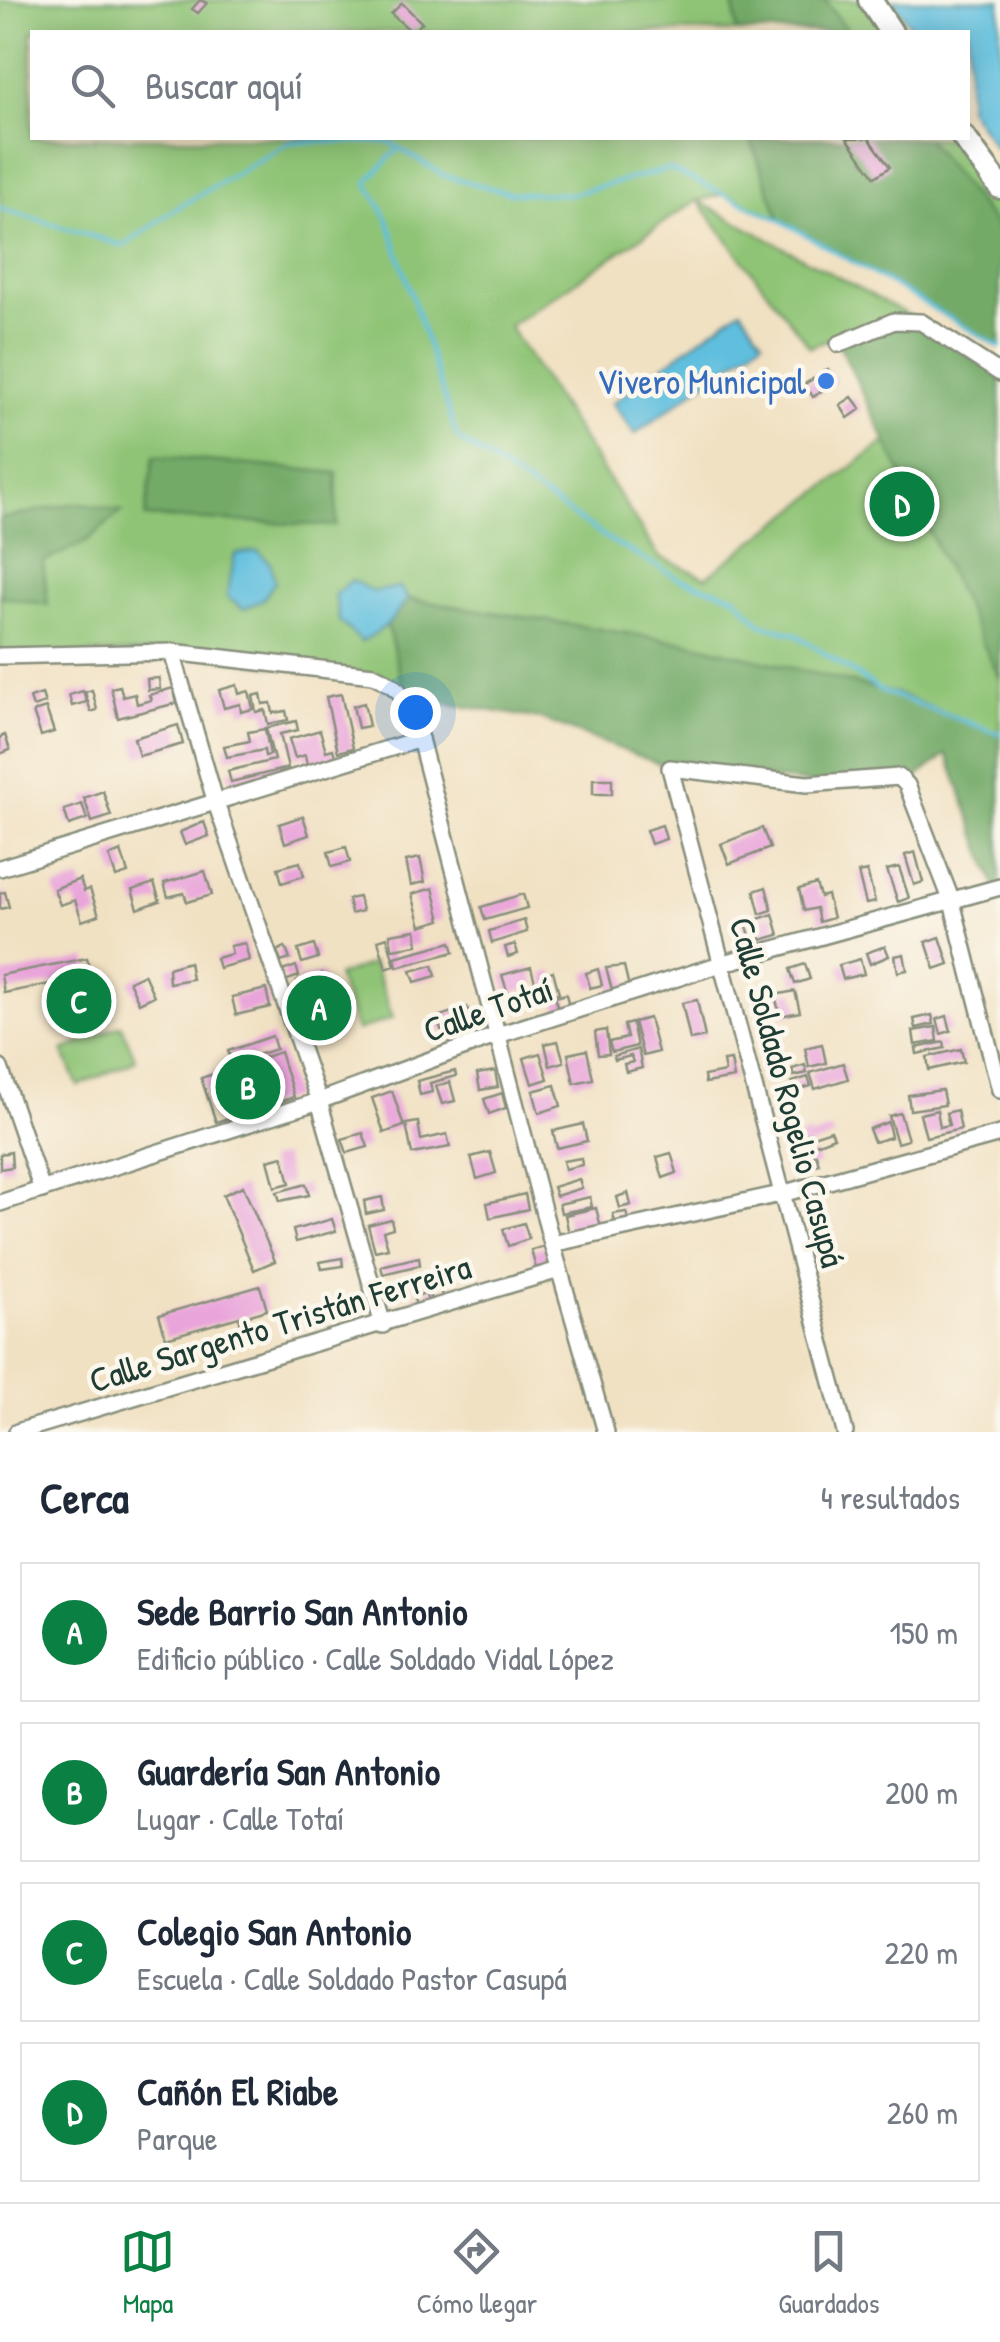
<!DOCTYPE html>
<html lang="es">
<head>
<meta charset="utf-8">
<style>
  :root { --surface:#fff; --page:#f6f6f7; --text:#1f2937; --muted:#747a83; --line:#e0e1e3; --accent:#0b8043 }
  body { margin:0; font-family:"Patrick Hand",sans-serif; background:var(--page); color:var(--text) }
  .you { position:absolute; left:415px; top:712px; width:35px; height:35px; margin:-25px; border:8px solid #fff; border-radius:50%; background:#1a73e8; box-shadow:0 0 0 15px #1a73e833 }
  .badge { display:grid; place-items:center; width:65px; height:65px; border-radius:50%; background:var(--accent); color:#fff; font-size:32px; font-weight:700 }
  .pin { position:absolute; translate:-50% -50%; border:5px solid #fff; box-shadow:0 2px 10px #0006 }
  .list { margin:0; padding:0; list-style:none }
  h2 { display:flex; justify-content:space-between; align-items:center; height:130px; margin:0; padding:0 40px; font-size:42px }
  h2 small { font-size:32px; font-weight:400; color:var(--muted) }
  .list li { display:grid; grid-template-columns:65px 1fr auto; gap:30px; align-items:center; box-sizing:border-box; height:140px; margin:0 20px 20px; padding:0 20px; border:2px solid var(--line); border-radius:0px }
  .list b { display:block; font-size:38px; white-space:nowrap }
  .list p { margin:0; font-size:32px; white-space:nowrap; color:var(--muted) }
  .list em { font-size:32px; font-style:normal; color:var(--muted) }
  .icon { flex:none; width:55px; height:55px; fill:none; stroke:currentColor; stroke-width:2; stroke-linecap:round; stroke-linejoin:round }
  .map { position:relative; flex:none; width:1000px; height:1432px; overflow:hidden }
  .search { position:absolute; background:var(--surface); box-shadow:0 5px 25px #0003; left:30px; right:30px; top:30px; height:110px; display:flex; align-items:center; gap:25px; box-sizing:border-box; padding:0 35px; border-radius:0px; color:var(--muted); font-size:38px }
  .sheet { height:770px; background:var(--surface) }
  nav { display:flex; justify-content:space-around; align-items:center; box-sizing:border-box; height:140px; border-top:2px solid var(--line); background:var(--surface); font-size:28px; color:var(--muted) }
  nav a { display:grid; justify-items:center; gap:5px }
  nav .on { color:var(--accent) }
  .map>svg:first-child { display:block }
  .green { fill:#8fc476; stroke:#578055; stroke-width:2.5; fill-rule:evenodd }
  .forest { fill:#73aa67; stroke:#49744e; stroke-width:2.5 }
  .water { fill:#60bfde; stroke:#407e89; stroke-width:2.5 }
  .lines { fill:none; stroke-linecap:round; stroke-linejoin:round }
  .stream { stroke:#60bfde; stroke-width:4 }
  .building { fill:#e9a5da }
  .minor-casing { stroke:#888f7c; stroke-width:20 }
  .secondary-casing { stroke:#888f7c; stroke-width:28 }
  .minor { stroke:#fff; stroke-width:15 }
  .secondary { stroke:#fff; stroke-width:22 }
  .shop-dot { fill:#3f7fe0; stroke:#fbf7ec; stroke-width:4 }
  .labels { text-anchor:middle; dominant-baseline:central; stroke-width:9; stroke-linejoin:round; paint-order:stroke }
  .shop-label { font-size:35px; fill:#366cbe; stroke:#fbf7ec; text-anchor:end }
  .street-label { font-size:35px; fill:#1f3d34; stroke:#fbf7ec }
</style>
</head>
<body>
<div class="map">
<svg width="1000" height="1432" viewBox="0 0 1000 1432">
  <rect width="100%" height="100%" fill="#fbf7ec"/>
  <filter id="ink" filterUnits="userSpaceOnUse"><feTurbulence type="fractalNoise" baseFrequency=".01" numOctaves="2"/><feDisplacementMap in="SourceGraphic" scale="20" xChannelSelector="R" yChannelSelector="G"/><feConvolveMatrix kernelMatrix="1 2 1 2 8 2 1 2 1" color-interpolation-filters="sRGB"/></filter>
  <filter id="wash" filterUnits="userSpaceOnUse"><feTurbulence type="fractalNoise" baseFrequency=".0048" numOctaves="4" result="noise"/><feDisplacementMap in="SourceGraphic" scale="40" xChannelSelector="R" yChannelSelector="G"/><feGaussianBlur stdDeviation="2.25" result="paint"/><feColorMatrix in="noise" values="0 0 0 0 0 0 0 0 0 0 0 0 0 0 0 0 0 1.4 0 .05"/><feComposite in="paint" operator="in"/></filter>
  <g filter="url(#wash)">
    <rect width="100%" height="100%" fill="#f1e1c3"/>
    <g class="green">
      <path d="M0,0H733L737,32H32V138H750L780,220L724,194L698,201L921,322L1000,373V813L978,767L695,644L408,599L400,588L373,592L361,641L387,625L406,697L392,683L172,652L0,656V596L47,605L42,562L85,542L121,512L76,503L0,519ZM697,200L810,347L835,336L886,441L706,577L659,557L509,326Z"/>
      <path d="M824,0H870L891,32H849Z"/>
      <path d="M926,138H964L1000,187V231Z"/>
      <path d="M373,963L393,1018L357,1031L337,976Z"/>
      <path d="M121,1025L136,1060L78,1086L63,1051Z"/>
    </g>
    <g class="forest">
      <path d="M733,0H824L849,32H737Z"/>
      <path d="M750,138H926L1000,231V347L780,220Z"/>
      <path d="M921,322L1000,373V679L839,344L862,331Z"/>
      <path d="M154,456L337,473L336,526L145,517Z"/>
      <path d="M76,503L122,511L85,542L43,562L48,605L0,596V519Z"/>
      <path d="M408,599L695,644L897,694L1000,734V887L996,888L947,754L907,785H826L670,768L541,719L406,697L387,625Z"/>
    </g>
    <g class="water">
      <path d="M892,0H1000V147L995,148L968,108V32H915Z"/>
      <path d="M741,309L763,340L635,434L612,403Z"/>
      <path d="M258,551L270,563L275,582L263,599L244,609L227,597L235,554Z"/>
      <path d="M352,580L373,592L400,587L408,599L387,625L362,642L339,621L335,594Z"/>
    </g>
    <g class="lines">
      <g class="stream">
        <path d="M397,150L367,182L388,220L457,438L611,541L680,579L735,596L761,624L795,634L881,691L1000,734"/>
        <path d="M0,208L124,246L172,211L290,142H389L443,175L509,193L571,194L669,169L780,220L1000,347"/>
      </g>
    </g>
    <g id="blocks">
      <g class="building">
        <path d="M200,0L207,3L198,13L192,9Z"/>
        <path d="M402,3L422,23L412,32L391,14Z"/>
        <path d="M847,138H869L890,167L875,177Z"/>
        <path d="M828,369L836,381L813,397L805,384Z"/>
        <path d="M852,397L861,409L848,418L840,405Z"/>
        <path d="M159,678L160,689L148,690L147,679Z"/>
        <path d="M237,685L239,694L249,691L253,709L241,712L240,704L224,708L219,690Z"/>
        <path d="M120,686L123,697L135,694L137,704L151,700L149,695L173,688L177,703L118,718L111,688Z"/>
        <path d="M92,690L97,710L91,712L85,692Z"/>
        <path d="M83,691L87,702L72,706L69,695Z"/>
        <path d="M42,694L45,703L33,707L30,698Z"/>
        <path d="M261,694L263,704L271,703L273,713L286,711L288,720L268,724L265,710L256,712L253,696Z"/>
        <path d="M341,694L353,748L338,752L326,697Z"/>
        <path d="M364,703L369,726L358,728L353,706Z"/>
        <path d="M46,708L54,732L41,736L33,712Z"/>
        <path d="M296,721L298,730L280,734L288,768L231,782L228,771L274,760L266,728Z"/>
        <path d="M178,725L183,744L139,756L134,738Z"/>
        <path d="M265,729L270,755L265,756L264,750L227,757L224,746L250,741L248,732Z"/>
        <path d="M320,730L326,751L333,749L335,756L307,765L305,755L295,758L289,739Z"/>
        <path d="M5,735L10,750L0,754V737Z"/>
        <rect x="593" y="779" width="19" height="15"/>
        <path d="M103,791L111,816L92,822L84,798Z"/>
        <path d="M82,804L87,819L69,825L64,810Z"/>
        <path d="M303,816L309,835L285,843L279,824Z"/>
        <path d="M204,822L209,836L185,845L180,832Z"/>
        <path d="M662,825L666,839L651,844L646,830Z"/>
        <path d="M762,828L770,848L729,864L721,844Z"/>
        <path d="M346,847L350,862L332,867L328,852Z"/>
        <path d="M121,851L128,873L116,877L109,856Z"/>
        <path d="M915,852L923,882L914,885L905,855Z"/>
        <path d="M420,858L425,882L411,885L406,861Z"/>
        <path d="M300,862L304,876L282,883L278,868Z"/>
        <path d="M899,867L909,898L898,902L887,870Z"/>
        <path d="M205,871L212,895L187,902L184,893L168,897L164,883Z"/>
        <path d="M867,871L875,902L866,904L858,873Z"/>
        <path d="M80,879L84,891L90,889L99,915L82,921L75,900L60,905L54,889Z"/>
        <path d="M154,883L160,901L138,909L132,890Z"/>
        <path d="M816,884L820,897L827,895L833,918L819,922L816,908L804,911L799,889Z"/>
        <path d="M766,887L772,910L760,914L754,891Z"/>
        <path d="M433,888L441,920L421,926L412,894Z"/>
        <path d="M5,892L9,907L0,909V893Z"/>
        <path d="M523,894L527,908L485,920L481,907Z"/>
        <path d="M359,897L362,911L351,914L348,899Z"/>
        <path d="M773,914L779,935L761,940L755,920Z"/>
        <path d="M524,920L527,932L492,943L489,931Z"/>
        <path d="M746,924L752,940L741,944L735,928Z"/>
        <path d="M416,930L418,945L392,949L390,934Z"/>
        <path d="M387,937L395,966L386,969L378,940Z"/>
        <path d="M940,937L949,964L935,969L926,942Z"/>
        <path d="M451,942L454,952L397,967L395,957Z"/>
        <path d="M245,943L249,960L219,968L216,958L232,954L230,946Z"/>
        <path d="M515,944L518,954L508,957L505,947Z"/>
        <path d="M314,945L318,958L302,963L298,950Z"/>
        <path d="M885,946L889,956L870,964L866,953Z"/>
        <path d="M285,947L290,959L281,962L277,951Z"/>
        <path d="M904,954L907,970L898,972L895,956Z"/>
        <path d="M87,958L91,976L4,993L1,975Z"/>
        <path d="M860,959L864,974L843,979L839,965Z"/>
        <path d="M189,962L192,979L169,983L168,968Z"/>
        <path d="M805,964L810,979L795,984L790,969Z"/>
        <path d="M433,965L436,976L415,982L411,971Z"/>
        <path d="M296,966L299,976L285,981L282,971Z"/>
        <path d="M624,966L629,987L612,990L606,968Z"/>
        <path d="M531,967L536,986L508,994L502,975Z"/>
        <path d="M598,969L602,985L590,988L586,973Z"/>
        <path d="M553,971L559,993L549,995L543,974Z"/>
        <path d="M322,973L340,1035L316,1042L297,981Z"/>
        <path d="M144,974L154,996L139,1003L129,981Z"/>
        <path d="M266,989L270,1007L236,1015L232,997Z"/>
        <path d="M795,991L800,1012L780,1016L775,995Z"/>
        <path d="M566,994L569,1007L558,1010L555,997Z"/>
        <path d="M697,1000L705,1037L690,1040L682,1003Z"/>
        <path d="M467,1007L472,1022L442,1032L437,1017Z"/>
        <path d="M932,1015L934,1024L916,1028L914,1019Z"/>
        <path d="M947,1016L951,1031L941,1034L937,1019Z"/>
        <path d="M649,1018L658,1052L643,1056L634,1022Z"/>
        <path d="M632,1023L637,1046L612,1052L609,1042L627,1038L624,1025Z"/>
        <path d="M936,1027L938,1041L915,1045L913,1031Z"/>
        <path d="M606,1030L609,1054L598,1055L595,1032Z"/>
        <path d="M272,1036L276,1049L232,1063L228,1051Z"/>
        <path d="M558,1041L564,1062L550,1066L545,1044Z"/>
        <path d="M944,1042L945,1048L917,1054L916,1048Z"/>
        <path d="M822,1044L826,1063L809,1067L805,1048Z"/>
        <path d="M638,1049L642,1068L626,1072L624,1064L633,1062L631,1056L615,1060L614,1056Z"/>
        <path d="M961,1049L964,1062L929,1070L927,1057Z"/>
        <path d="M587,1050L593,1079L574,1083L568,1054Z"/>
        <path d="M280,1052L294,1097L216,1122L201,1078Z"/>
        <path d="M540,1053L548,1079L532,1084L524,1058Z"/>
        <path d="M731,1060L734,1078L705,1083L704,1076L725,1072L723,1061Z"/>
        <path d="M843,1063L848,1079L815,1089L810,1073Z"/>
        <path d="M805,1065L807,1073L794,1076L792,1069Z"/>
        <path d="M455,1071L456,1076L430,1083L432,1092L420,1095L417,1081Z"/>
        <path d="M495,1071L498,1087L480,1090L477,1074Z"/>
        <path d="M808,1077L811,1086L795,1091L792,1082Z"/>
        <path d="M450,1082L455,1101L442,1104L436,1086Z"/>
        <path d="M555,1085L561,1106L539,1113L533,1091Z"/>
        <path d="M942,1090L945,1105L910,1110L908,1095Z"/>
        <path d="M392,1091L404,1126L384,1133L372,1098Z"/>
        <path d="M502,1093L506,1108L489,1114L484,1099Z"/>
        <path d="M789,1104L793,1118L780,1121L777,1107Z"/>
        <path d="M937,1110L940,1127L949,1125L946,1113L957,1110L961,1129L926,1137L920,1114Z"/>
        <path d="M900,1113L908,1140L897,1143L889,1116Z"/>
        <path d="M418,1122L421,1140L447,1134L450,1147L412,1154L406,1124Z"/>
        <path d="M888,1122L891,1137L874,1142L869,1129Z"/>
        <path d="M583,1124L587,1141L557,1148L553,1131Z"/>
        <path d="M831,1130L834,1137L803,1149L798,1137L809,1133L810,1137Z"/>
        <path d="M363,1133L368,1147L347,1153L342,1139Z"/>
        <path d="M11,1152L12,1167L0,1169V1154Z"/>
        <path d="M490,1152L496,1173L477,1179L471,1157Z"/>
        <path d="M671,1153L677,1173L663,1178L657,1157Z"/>
        <path d="M816,1154L819,1164L806,1168L803,1158Z"/>
        <path d="M283,1156L290,1183L275,1187L268,1160Z"/>
        <path d="M581,1158L582,1165L565,1169L563,1161Z"/>
        <path d="M579,1179L582,1188L556,1196L553,1187Z"/>
        <path d="M306,1184L309,1195L280,1201L277,1192Z"/>
        <path d="M243,1186L275,1261L254,1270L223,1195Z"/>
        <path d="M628,1193L631,1205L620,1208L617,1197Z"/>
        <path d="M525,1194L528,1209L490,1218L487,1203Z"/>
        <path d="M382,1197L384,1210L366,1214L364,1201Z"/>
        <path d="M590,1197L592,1207L561,1213L559,1204Z"/>
        <path d="M596,1208L601,1227L569,1234L565,1215Z"/>
        <path d="M626,1212L628,1219L615,1222L613,1214Z"/>
        <path d="M332,1219L336,1231L296,1242L293,1230Z"/>
        <path d="M391,1219L393,1228L383,1231L388,1248L375,1251L368,1225Z"/>
        <path d="M524,1223L529,1239L508,1246L503,1229Z"/>
        <path d="M545,1246L550,1264L536,1268L531,1250Z"/>
        <path d="M419,1257L420,1265L383,1274L381,1266Z"/>
        <path d="M342,1258L343,1266L322,1269L320,1262Z"/>
        <path d="M437,1272L439,1282L416,1288L414,1278Z"/>
        <path d="M439,1285L442,1296L431,1300L427,1288Z"/>
        <path d="M260,1286L267,1310L247,1316L249,1324L241,1326L239,1317L166,1338L159,1315Z"/>
        <path d="M425,1293L429,1303L417,1307L413,1297Z"/>
      </g>
    </g>
  </g>
  <g filter="url(#ink)">
    <use href="#blocks" fill-opacity="0" stroke="#888f7c" stroke-width="2.5"/>
    <g class="lines">
      <g class="minor-casing">
        <g id="minor">
          <path d="M839,344L894,321L921,322L1000,373"/>
          <path d="M172,652L215,800L319,1101L383,1325"/>
          <path d="M0,656L172,652L373,675C408,690 409,705 420,739L552,1244L606,1432"/>
          <path d="M0,868L420,739"/>
          <path d="M0,1068L42,1190"/>
          <path d="M0,1203L319,1101L498,1035L724,963L1000,887"/>
          <path d="M552,1244L785,1193L1000,1134"/>
          <path d="M17,1432L559,1270"/>
          <path d="M845,1432L670,768L807,784L899,777L907,785L952,902L1000,1090"/>
        </g>
      </g>
      <g class="secondary-casing">
        <g id="secondary">
          <path d="M870,0L891,32"/>
          <path d="M964,138L1000,187"/>
        </g>
      </g>
      <use href="#minor" class="minor"/>
      <use href="#secondary" class="secondary"/>
    </g>
  </g>
  <circle class="shop-dot" cx="826" cy="381" r="10"/>
  <g class="labels">
    <g class="shop-label">
      <text x="806" y="381">Vivero Municipal</text>
    </g>
    <g class="street-label">
      <text transform="translate(488 1009) rotate(-19)">Calle Totaí</text>
      <text transform="translate(788 1092) rotate(75)">Calle Soldado Rogelio Casupá</text>
      <text transform="translate(280 1323) rotate(-17)">Calle Sargento Tristán Ferreira</text>
    </g>
  </g>
</svg>
<div class="you"></div>
<div class="pin badge" style="left:319px;top:1008px">A</div>
<div class="pin badge" style="left:248px;top:1087px">B</div>
<div class="pin badge" style="left:79px;top:1001px">C</div>
<div class="pin badge" style="left:902px;top:504px">D</div>
<div class="search"><svg class="icon" aria-label="search" viewBox="0 0 24 24"><circle cx="10" cy="10" r="6"/><path d="M15 15l6 6"/></svg>Buscar aquí</div>
</div>
<section class="sheet">
<h2>Cerca<small>4 resultados</small></h2>
<ul class="list">
<li><span class="badge">A</span><div><b>Sede Barrio San Antonio</b><p>Edificio público · Calle Soldado Vidal López</p></div><em>150 m</em></li>
<li><span class="badge">B</span><div><b>Guardería San Antonio</b><p>Lugar · Calle Totaí</p></div><em>200 m</em></li>
<li><span class="badge">C</span><div><b>Colegio San Antonio</b><p>Escuela · Calle Soldado Pastor Casupá</p></div><em>220 m</em></li>
<li><span class="badge">D</span><div><b>Cañón El Riabe</b><p>Parque</p></div><em>260 m</em></li>
</ul>
</section>
<nav>
<a class="on"><svg class="icon" aria-label="map" viewBox="0 0 24 24"><path d="M3 6l6-2 6 2 6-2v14l-6 2-6-2-6 2zM9 4v14M15 6v14"/></svg>Mapa</a>
<a><svg class="icon" aria-label="directions" viewBox="0 0 24 24"><path d="M12 3l9 9-9 9-9-9zM9 14v-3h6M13 9l2 2-2 2"/></svg>Cómo llegar</a>
<a><svg class="icon" aria-label="saved" viewBox="0 0 24 24"><path d="M7 4h10v16l-5-4-5 4z"/></svg>Guardados</a>
</nav>
</body>
</html>
